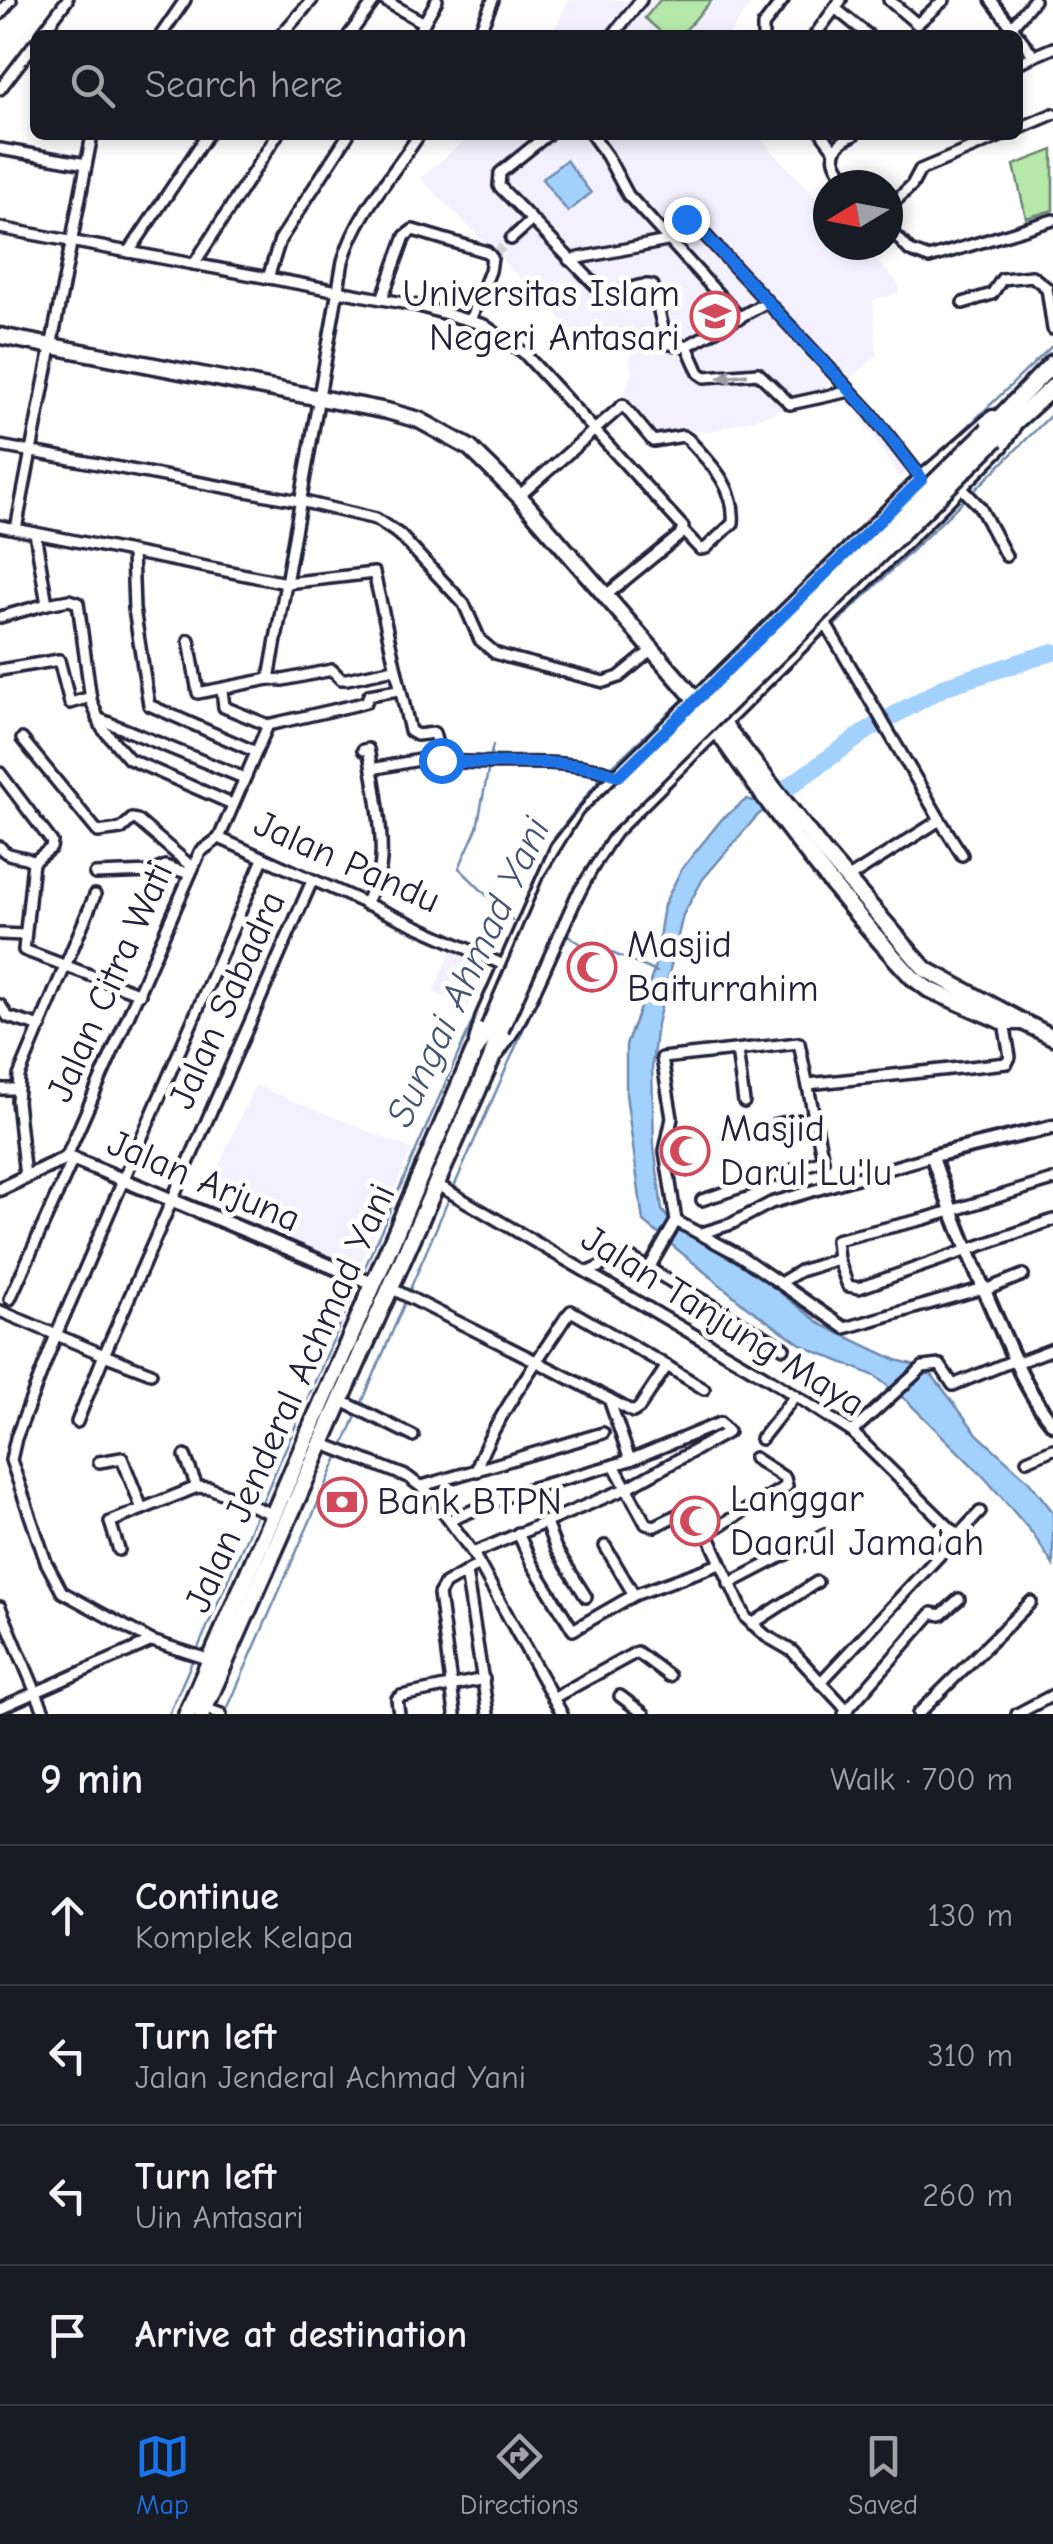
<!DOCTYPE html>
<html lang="en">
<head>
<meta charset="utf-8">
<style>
  :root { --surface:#171b24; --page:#20242c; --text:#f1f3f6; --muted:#9ea1a6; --line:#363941; --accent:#1a73e8 }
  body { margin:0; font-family:"Comic Neue",sans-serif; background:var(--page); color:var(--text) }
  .compass { position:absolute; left:813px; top:170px; width:90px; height:90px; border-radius:50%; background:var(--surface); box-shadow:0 5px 15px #0003; rotate:260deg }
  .stop { position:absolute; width:30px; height:30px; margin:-22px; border:8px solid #1a73e8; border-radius:50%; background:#fff }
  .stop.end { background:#1a73e8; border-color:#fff; box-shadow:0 2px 10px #0008 }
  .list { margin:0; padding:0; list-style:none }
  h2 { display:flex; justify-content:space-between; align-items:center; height:130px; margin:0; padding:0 40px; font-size:42px }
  h2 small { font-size:32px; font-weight:400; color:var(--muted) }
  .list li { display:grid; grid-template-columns:65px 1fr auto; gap:30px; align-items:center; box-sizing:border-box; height:140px; padding:0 40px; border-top:2px solid var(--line) }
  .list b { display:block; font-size:38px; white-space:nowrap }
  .list p { margin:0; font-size:32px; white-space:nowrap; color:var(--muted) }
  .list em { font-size:32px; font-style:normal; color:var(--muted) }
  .icon { flex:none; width:55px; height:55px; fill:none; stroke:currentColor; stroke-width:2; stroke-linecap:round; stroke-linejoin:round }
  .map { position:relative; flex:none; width:1053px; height:1714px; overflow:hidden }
  .search { position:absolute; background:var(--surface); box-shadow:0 5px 15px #0003; left:30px; right:30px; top:30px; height:110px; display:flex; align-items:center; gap:25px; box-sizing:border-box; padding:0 35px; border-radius:15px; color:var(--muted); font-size:38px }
  .sheet { height:690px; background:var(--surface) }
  nav { display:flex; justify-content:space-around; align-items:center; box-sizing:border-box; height:140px; border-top:2px solid var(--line); background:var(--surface); font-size:28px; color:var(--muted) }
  nav a { display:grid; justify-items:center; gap:5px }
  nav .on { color:var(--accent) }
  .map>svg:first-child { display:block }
  .built { fill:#f3f1fe }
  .green { fill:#b5e8a9; stroke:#6c8572; stroke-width:2.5 }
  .water { fill:#a3d1fe; stroke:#6f8bb0; stroke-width:2.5 }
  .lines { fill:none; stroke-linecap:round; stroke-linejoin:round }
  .stream { stroke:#6f8bb0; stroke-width:2.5 }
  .river { stroke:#a3d1fe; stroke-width:18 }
  .minor-tunnel { stroke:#d3d3d8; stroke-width:9; stroke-dasharray:9 4.5; stroke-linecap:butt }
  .minor-casing { stroke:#22223b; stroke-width:16 }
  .tertiary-casing { stroke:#22223b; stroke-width:19 }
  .primary-casing { stroke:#22223b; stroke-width:21 }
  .trunk-casing { stroke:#22223b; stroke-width:22 }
  .minor { stroke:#fff; stroke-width:9 }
  .tertiary { stroke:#fff; stroke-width:11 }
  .primary { stroke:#fff; stroke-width:14 }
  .trunk { stroke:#fff; stroke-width:15 }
  .trunk-bridge-casing { stroke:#22223b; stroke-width:22; stroke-linecap:butt }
  .trunk-bridge { stroke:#fff; stroke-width:15 }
  .oneway { fill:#9c9ca7 }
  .route { stroke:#1a73e8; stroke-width:12 }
  .labels { text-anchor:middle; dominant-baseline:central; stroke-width:10; stroke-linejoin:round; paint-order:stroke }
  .poi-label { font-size:38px; fill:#22223b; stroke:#fff; text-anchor:start }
  .street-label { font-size:38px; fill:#22223b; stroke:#fff }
  .water-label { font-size:40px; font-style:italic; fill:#495776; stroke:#fff }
</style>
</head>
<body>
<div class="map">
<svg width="1053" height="1714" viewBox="0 0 1053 1714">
  <rect width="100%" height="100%" fill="#fff"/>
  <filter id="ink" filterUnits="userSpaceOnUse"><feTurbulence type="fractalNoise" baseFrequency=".01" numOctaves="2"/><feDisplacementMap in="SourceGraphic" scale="20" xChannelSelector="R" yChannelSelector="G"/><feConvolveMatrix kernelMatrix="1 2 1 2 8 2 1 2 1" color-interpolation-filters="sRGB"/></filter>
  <g filter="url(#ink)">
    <g class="built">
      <path d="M568,0H754L729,35H552Z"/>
      <path d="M472,135H757L828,210V245H861L899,284V293L873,300L877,356L848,381L916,462L900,478L852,404L831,383L798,404L762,417L707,432L692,431L651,437L621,401L632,373L626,332L579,337L420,178Z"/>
      <path d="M452,949L487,965L468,1008L433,992Z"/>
      <path d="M255,1085L412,1149L358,1270L236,1219L244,1198L211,1183Z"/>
    </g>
    <g class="green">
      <path d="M660,0H712L681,35H664L645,18Z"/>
      <path d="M1053,150V210L1026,218L1014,165Z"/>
    </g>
    <g class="water">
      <path d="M566,160L591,193L568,212L542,179Z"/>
      <path d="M798,772L805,777L757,816L703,879L683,915L657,1024L652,1065L654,1146L662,1210L672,1224L755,1273L822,1325L896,1360L919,1366L932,1375L978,1435L1028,1480L1053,1512V1565L1033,1534L985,1478L907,1401L875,1376L805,1347L746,1306L643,1221L626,1094V1045L654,971L664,905L681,870L722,819L747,799L753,801Z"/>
    </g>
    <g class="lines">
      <g class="stream">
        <path d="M920,472L1053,345"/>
        <path d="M972,493L1053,413"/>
        <path d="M832,628L966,498"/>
        <path d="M693,690L914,477"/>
        <path d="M762,692L826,633"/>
        <path d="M490,758L493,745"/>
        <path d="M489,766L477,828L459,868L513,921"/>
        <path d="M609,769L687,696"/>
        <path d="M568,935L584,946L600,948L657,972"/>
        <path d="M500,958L551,842L603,774"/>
        <path d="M453,1189L575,912"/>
        <path d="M362,1274L497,965"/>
        <path d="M408,1294L450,1196"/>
        <path d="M361,1405L405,1302"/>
        <path d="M343,1446L358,1412"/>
        <path d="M169,1714L359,1281"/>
        <path d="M225,1714L340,1453"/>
      </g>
      <path class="river" d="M787,788L868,730L946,686L1053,652"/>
      <path class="minor-tunnel" d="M496,253L511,239"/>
      <g class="minor-casing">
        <g id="minor">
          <path d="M384,0L424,23"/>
          <path d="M889,0L917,24L944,0"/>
          <path d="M991,0L1034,56L1053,48"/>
          <path d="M835,8L868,35"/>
          <path d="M0,14L11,0"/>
          <path d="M1013,25L1034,0"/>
          <path d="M41,35L67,0"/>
          <path d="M161,35L185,0"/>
          <path d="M281,35L312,0"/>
          <path d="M349,35L375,0"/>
          <path d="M417,35L437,0"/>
          <path d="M478,35L493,0"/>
          <path d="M613,35L641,0"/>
          <path d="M763,35V26L783,0"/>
          <path d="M815,35L841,0"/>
          <path d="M1018,63L1034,56"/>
          <path d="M0,89L35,43"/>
          <path d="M1018,129L1053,114"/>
          <path d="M547,135L500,173L499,186L602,292C619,298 636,281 653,286L663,328L670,344L687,346L767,302"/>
          <path d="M592,135L607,156L628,195L740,318"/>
          <path d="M823,135L835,151"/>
          <path d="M0,149L86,164"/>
          <path d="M851,185C834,165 823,149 854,135"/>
          <path d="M888,208L912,185L920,170L1003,135"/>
          <path d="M888,227L910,251L929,258L1053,220"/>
          <path d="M0,228L419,306L484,325L524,353L683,527L680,535L605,596"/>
          <path d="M664,231L682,220L692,221L870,412L922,479"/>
          <path d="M511,239L531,221"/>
          <path d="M129,252L207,135"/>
          <path d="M569,260L672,240"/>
          <path d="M194,264L277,135"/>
          <path d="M268,278L280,240L348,135"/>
          <path d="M382,299L405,236L413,230L487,252L492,258L490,271L470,320"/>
          <path d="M963,303L992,294L1002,279L1032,276L1047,288L1053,329"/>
          <path d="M687,346L699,373L705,377L758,373L790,404L850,391"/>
          <path d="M0,446L300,501L376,519L400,535L464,604L480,640L495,653L507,657L604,682L619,677L652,650"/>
          <path d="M960,486L980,507L1006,556"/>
          <path d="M519,496L623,405L653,441L683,436L688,439C711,464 736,487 733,523L706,548L700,549L683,531"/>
          <path d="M0,526L286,583L374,573L410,731L417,735L434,733L441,760C500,768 563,754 619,776"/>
          <path d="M16,529L92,135"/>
          <path d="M35,533L47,604L69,600L78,603L91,700L102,728L129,759L232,804"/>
          <path d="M132,553L134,609L149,705L256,752"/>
          <path d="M0,617L47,604"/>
          <path d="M824,621L940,820L847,879"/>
          <path d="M189,640L198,693L269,679L343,261C357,213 392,176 419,135"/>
          <path d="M0,670L59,660L70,703L91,697"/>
          <path d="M269,679L283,680L332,670L341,679H347L394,669"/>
          <path d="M222,690L224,707L268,725"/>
          <path d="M97,718L244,778"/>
          <path d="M268,725L355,705L366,702L369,695L398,690"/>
          <path d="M22,739L98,832L121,829L132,819L137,820L193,868"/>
          <path d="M363,750L368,749C374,778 385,839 380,868C378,880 370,893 365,904"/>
          <path d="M372,769L439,756"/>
          <path d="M0,773L52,842L51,848L33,862L24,950L140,994"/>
          <path d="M940,820L962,855"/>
          <path d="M219,838L506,966"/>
          <path d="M219,838L268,725"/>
          <path d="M0,847C9,860 23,853 33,862"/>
          <path d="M95,874L152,872L165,866L190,874"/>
          <path d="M0,934L24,935"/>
          <path d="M0,1005L8,1017L41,1027"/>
          <path d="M737,1050L744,1102"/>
          <path d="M808,1084L1007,1063L1010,1057L1004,1022"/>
          <path d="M0,1089H17"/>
          <path d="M776,1124L815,1117"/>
          <path d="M66,1158L200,852L219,838"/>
          <path d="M25,1177L17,1101L19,1076L95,895"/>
          <path d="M436,1184L766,1377L852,1432L958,1536"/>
          <path d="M676,1221L739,1255L845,1328L984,1288"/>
          <path d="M702,1233L731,1224L771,1203L932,1156"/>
          <path d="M838,1259L836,1240L924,1219L1053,1180"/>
          <path d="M649,1268L676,1221L665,1151L672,1118L662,1058L799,1043L823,1160L702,1200"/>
          <path d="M588,1272L621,1257L631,1258L784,1348"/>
          <path d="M780,1283L800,1271L838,1259L848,1286L859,1288L1053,1220"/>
          <path d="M389,1287C470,1329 553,1368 633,1412L639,1408L667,1366L571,1311L566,1317C546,1348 479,1442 477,1471"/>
          <path d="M985,1290L1023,1275"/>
          <path d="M10,1299L73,1159"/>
          <path d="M0,1311L104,1355L312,881"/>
          <path d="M1016,1363L1053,1349"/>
          <path d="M667,1366L704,1389"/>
          <path d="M340,1400L413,1436"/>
          <path d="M77,1422L104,1355L151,1373"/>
          <path d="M852,1432L923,1367L940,1365L953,1385L1015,1360"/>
          <path d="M761,1439L795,1396"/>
          <path d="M321,1443L408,1477L429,1493L473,1553L562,1714"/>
          <path d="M185,1456L197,1487"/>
          <path d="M630,1460L614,1465L646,1524L655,1526L695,1506L746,1618L766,1636L792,1651L847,1710L844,1714"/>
          <path d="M1027,1460L1053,1449"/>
          <path d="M99,1462L122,1458L142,1509"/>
          <path d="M422,1486L603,1433"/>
          <path d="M450,1520L518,1492L614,1465"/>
          <path d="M545,1521L556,1549L586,1597"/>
          <path d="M709,1532L787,1486L785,1478L754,1458"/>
          <path d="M518,1533L532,1564L573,1630L634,1595L720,1564"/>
          <path d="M605,1546L634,1595"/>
          <path d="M119,1550L110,1522L197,1487L210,1488L274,1515"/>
          <path d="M473,1553L625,1489L728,1432L720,1423L630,1460L609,1399"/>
          <path d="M479,1564L466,1572L488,1714"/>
          <path d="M729,1584L825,1534"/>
          <path d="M0,1607L45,1714"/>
          <path d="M752,1624L817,1582"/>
          <path d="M211,1660L152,1641L62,1592L46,1562L11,1460L16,1438L56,1335L263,859"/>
          <path d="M820,1683L980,1512"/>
          <path d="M620,1696L644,1714"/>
          <path d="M553,1698L637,1652L669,1676"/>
          <path d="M0,1708L152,1641"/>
          <path d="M204,1708L221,1714"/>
          <path d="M847,1710L932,1613L941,1615L959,1599"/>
          <path d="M399,1714L397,1699L401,1696L484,1679"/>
          <path d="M455,1714L439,1594L445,1584L466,1572"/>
          <path d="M918,1714L1031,1602"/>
          <path d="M1017,1714L1053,1695"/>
        </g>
      </g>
      <g class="tertiary-casing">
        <g id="tertiary">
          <path d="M1053,1127L932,1156C950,1210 972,1262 995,1315C1012,1353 1026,1392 1053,1424"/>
          <path d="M0,1189L66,1158L73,1159L374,1284"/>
        </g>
      </g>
      <g class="primary-casing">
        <g id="primary">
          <path d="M0,336L387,411L419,420L470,448L519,496L696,700L718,724L725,726L823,851L925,969L1023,1022"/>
          <path d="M718,724V732C777,817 841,900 912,977L928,989L1004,1022H1023L1053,1037"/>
          <path d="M477,1042L484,1016L558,849L603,791L922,479L993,418"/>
          <path d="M496,1053C545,985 562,900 614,830L1001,445L1012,429"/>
        </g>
      </g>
      <g class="trunk-casing">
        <g id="trunk">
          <path d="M988,430L1053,363"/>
          <path d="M996,439L1053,387"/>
          <path d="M187,1714L474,1052L489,1028"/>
          <path d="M202,1714L491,1060L500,1030"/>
        </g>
      </g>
      <use href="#minor" class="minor"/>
      <use href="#tertiary" class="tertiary"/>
      <use href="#primary" class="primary"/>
      <use href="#trunk" class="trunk"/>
      <g class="trunk-bridge-casing">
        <g id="trunk-bridge">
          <path d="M489,1028L551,883L590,820L988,430"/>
          <path d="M500,1030L563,888L601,829L996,439"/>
        </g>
      </g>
      <use href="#trunk-bridge" class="trunk-bridge"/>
    </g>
    <defs><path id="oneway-solid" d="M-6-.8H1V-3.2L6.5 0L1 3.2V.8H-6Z" transform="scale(2.5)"/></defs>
    <use class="oneway" href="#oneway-solid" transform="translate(733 376) rotate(173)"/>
  </g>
  <g class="lines" filter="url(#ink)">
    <path class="route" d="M441,760C500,768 563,754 619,776L922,479L870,412L692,221L686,219"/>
  </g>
  <defs>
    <g id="university-ring" transform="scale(2.5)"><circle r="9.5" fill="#fff" stroke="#d1495b" stroke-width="1.5"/><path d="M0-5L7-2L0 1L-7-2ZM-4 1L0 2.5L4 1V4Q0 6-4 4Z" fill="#d1495b"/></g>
    <g id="mosque-ring" transform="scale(2.5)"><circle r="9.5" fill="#fff" stroke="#d1495b" stroke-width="1.5"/><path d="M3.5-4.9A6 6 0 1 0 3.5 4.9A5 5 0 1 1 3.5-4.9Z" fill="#d1495b"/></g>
    <g id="bank-ring" transform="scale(2.5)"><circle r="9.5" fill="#fff" stroke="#d1495b" stroke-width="1.5"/><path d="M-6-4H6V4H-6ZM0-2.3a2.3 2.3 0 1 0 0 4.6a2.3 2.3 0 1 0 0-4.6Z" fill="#d1495b"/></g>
  </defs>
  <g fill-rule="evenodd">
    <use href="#university-ring" x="715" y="316"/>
    <use href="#mosque-ring" x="592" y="967"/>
    <use href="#mosque-ring" x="685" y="1151"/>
    <use href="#bank-ring" x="342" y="1502"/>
    <use href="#mosque-ring" x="695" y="1521"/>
  </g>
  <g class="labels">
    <g class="poi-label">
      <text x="680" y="294" text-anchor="end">Universitas Islam<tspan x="680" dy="44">Negeri Antasari</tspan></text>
      <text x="627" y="945">Masjid<tspan x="627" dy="44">Baiturrahim</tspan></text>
      <text x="720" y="1129">Masjid<tspan x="720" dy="44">Darul Lu'lu</tspan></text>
      <text x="730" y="1499">Langgar<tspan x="730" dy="44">Daarul Jama'ah</tspan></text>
      <text x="377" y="1502">Bank BTPN</text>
    </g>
    <g class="street-label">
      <text transform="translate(347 862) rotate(24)">Jalan Pandu</text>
      <text transform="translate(110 982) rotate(-66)">Jalan Citra Wati</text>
      <text transform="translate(227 1000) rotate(-66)">Jalan Sabadra</text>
      <text transform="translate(204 1181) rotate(23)">Jalan Arjuna</text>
      <text transform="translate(723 1321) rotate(32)">Jalan Tanjung Maya</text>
      <text transform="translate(290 1398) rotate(-66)">Jalan Jenderal Achmad Yani</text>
    </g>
    <g class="water-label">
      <text transform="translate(468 972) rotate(-65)">Sungai Ahmad Yani</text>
    </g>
  </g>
</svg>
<svg class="compass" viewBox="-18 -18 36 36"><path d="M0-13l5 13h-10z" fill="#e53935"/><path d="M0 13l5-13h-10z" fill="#9ea1a6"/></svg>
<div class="stop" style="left:441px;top:760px"></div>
<div class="stop end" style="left:686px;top:219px"></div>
<div class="search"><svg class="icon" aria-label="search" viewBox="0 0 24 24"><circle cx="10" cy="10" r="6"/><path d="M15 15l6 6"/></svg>Search here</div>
</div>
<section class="sheet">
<h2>9 min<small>Walk · 700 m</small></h2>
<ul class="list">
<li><svg class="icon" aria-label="ahead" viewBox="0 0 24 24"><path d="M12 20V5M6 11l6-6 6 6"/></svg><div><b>Continue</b><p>Komplek Kelapa</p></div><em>130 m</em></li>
<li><svg class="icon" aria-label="left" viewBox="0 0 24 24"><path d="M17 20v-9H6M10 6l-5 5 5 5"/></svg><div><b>Turn left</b><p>Jalan Jenderal Achmad Yani</p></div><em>310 m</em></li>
<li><svg class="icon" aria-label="left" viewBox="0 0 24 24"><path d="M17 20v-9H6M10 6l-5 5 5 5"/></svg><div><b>Turn left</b><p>Uin Antasari</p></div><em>260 m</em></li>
<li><svg class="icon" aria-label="arrive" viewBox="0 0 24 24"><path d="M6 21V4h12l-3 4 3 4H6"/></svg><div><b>Arrive at destination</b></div></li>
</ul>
</section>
<nav>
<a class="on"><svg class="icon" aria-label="map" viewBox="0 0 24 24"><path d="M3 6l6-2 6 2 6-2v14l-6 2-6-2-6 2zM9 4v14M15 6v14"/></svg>Map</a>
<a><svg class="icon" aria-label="directions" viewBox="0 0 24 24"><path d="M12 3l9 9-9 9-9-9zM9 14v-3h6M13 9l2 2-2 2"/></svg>Directions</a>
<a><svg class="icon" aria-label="saved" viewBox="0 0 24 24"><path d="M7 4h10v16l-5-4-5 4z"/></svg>Saved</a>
</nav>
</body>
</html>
